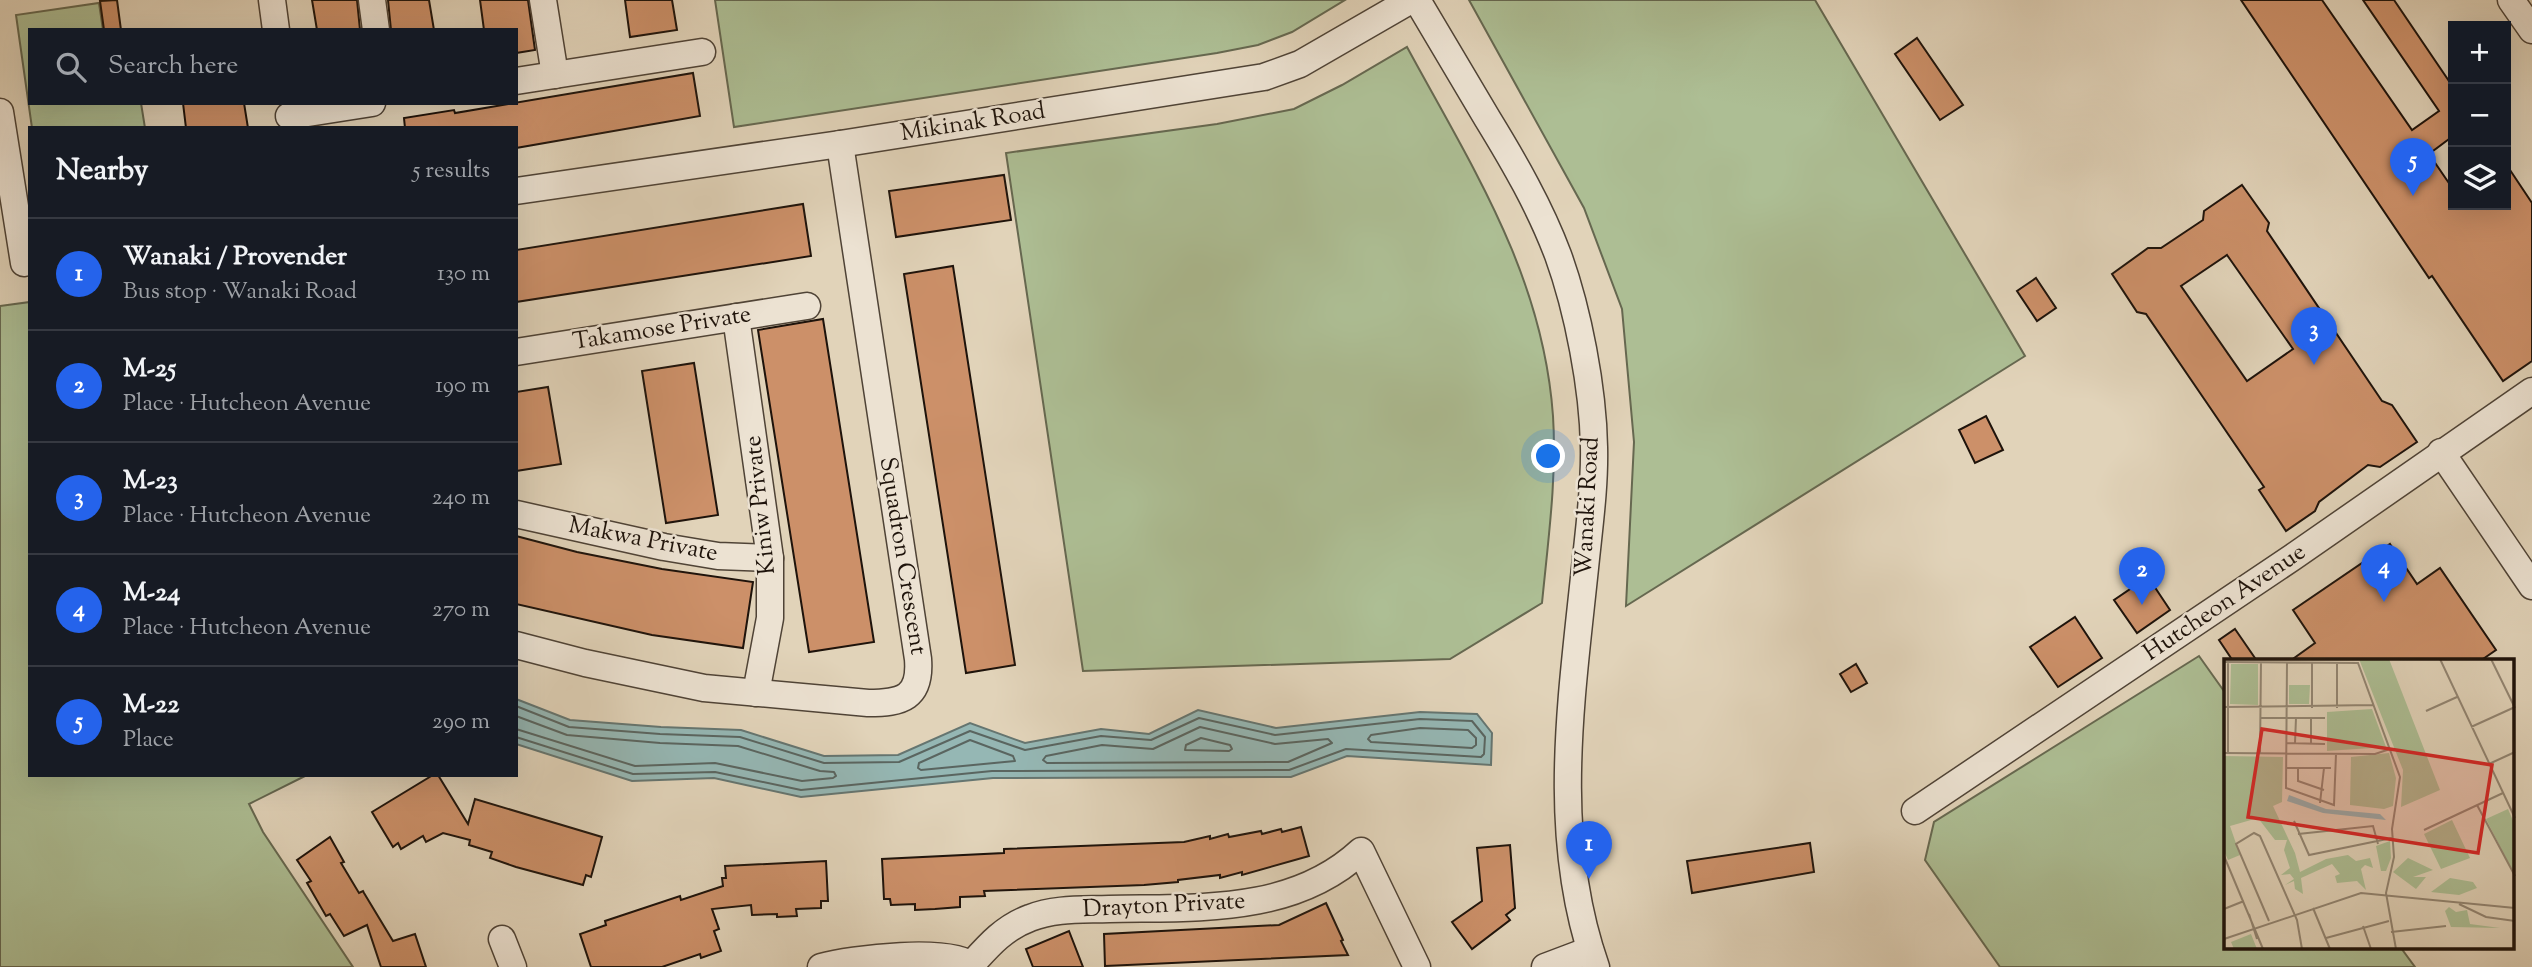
<!DOCTYPE html>
<html lang="en">
<head>
<meta charset="utf-8">
<style>
  :root { --surface:#171b24; --page:#242831; --text:#f1f3f6; --muted:#9ea1a6; --line:#363941; --accent:#2563eb }
  body { margin:0; font-family:"Sorts Mill Goudy",serif; background:var(--page); color:var(--text) }
  .controls { position:absolute; right:21px; top:21px; display:grid; overflow:hidden; border-radius:0px; box-shadow:0 7px 28px #0002 }
  .controls button { width:63px; height:63px; display:grid; place-items:center; padding:0; border:0; border-bottom:2px solid var(--line); background:var(--surface); color:var(--text); font:35px sans-serif }
  .you { position:absolute; left:1549px; top:457px; width:24px; height:24px; margin:-18px; border:5px solid #fff; border-radius:50%; background:#1a73e8; box-shadow:0 0 0 10px #1a73e833 }
  .badge { display:grid; place-items:center; width:46px; height:46px; border-radius:50%; background:var(--accent); color:#fff; font-size:23px; font-weight:700 }
  .pin { position:absolute; translate:-50% -58px; filter:drop-shadow(0 2px 4px #0008) }
  .pin::after { content:''; position:absolute; top:37px; width:24px; height:21px; background:inherit; clip-path:polygon(0 0,100% 0,50% 100%) }
  .list { margin:0; padding:0; list-style:none }
  h2 { display:flex; justify-content:space-between; align-items:center; height:91px; margin:0; padding:0 28px; font-size:30px }
  h2 small { font-size:23px; font-weight:400; color:var(--muted) }
  .list li { display:grid; grid-template-columns:46px 1fr auto; gap:21px; align-items:center; box-sizing:border-box; height:112px; padding:0 28px; border-top:2px solid var(--line) }
  .list b { display:block; font-size:26px; white-space:nowrap }
  .list p { margin:0; font-size:23px; white-space:nowrap; color:var(--muted) }
  .list em { font-size:23px; font-style:normal; color:var(--muted) }
  .icon { flex:none; width:38px; height:38px; fill:none; stroke:currentColor; stroke-width:2; stroke-linecap:round; stroke-linejoin:round }
  .map { position:relative; flex:none; width:2532px; height:967px; overflow:hidden }
  .search { position:absolute; background:var(--surface); box-shadow:0 7px 28px #0002; left:28px; top:28px; width:490px; height:77px; display:flex; align-items:center; gap:18px; box-sizing:border-box; padding:0 24px; border-radius:0px; color:var(--muted); font-size:26px }
  .panel { position:absolute; background:var(--surface); box-shadow:0 7px 28px #0002; left:28px; top:126px; width:490px; height:651px; border-radius:0px }
  .map>svg:first-child { display:block }
  .green { fill:#adbe94; stroke:#666850; stroke-width:2 }
  .water { fill:#95b7b4; stroke:#657570; stroke-width:2 }
  .lines { fill:none; stroke-linecap:round; stroke-linejoin:round }
  .shore { stroke:#5a6560; stroke-width:2 }
  .building { fill:#cc9069; stroke:#1e130b; stroke-width:2; fill-rule:evenodd }
  .minor-casing { stroke:#4f4336; stroke-width:29 }
  .minor { stroke:#ece2d2; stroke-width:26 }
  .labels { text-anchor:middle; dominant-baseline:central; stroke-width:5; stroke-linejoin:round; paint-order:stroke }
  .street-label { font-size:24px; fill:#1e130b; stroke:#ece2d2 }
  .inset-road { fill:none; stroke:#938673; stroke-width:2 }
  .view { fill:#d62828; fill-opacity:0.15; stroke:#d62828; stroke-width:3.5 }
  .inset-edge { fill:none; stroke:#1e130b; stroke-width:3.5 }
</style>
</head>
<body>
<div class="map">
<svg width="2532" height="967" viewBox="0 0 2532 967">
  <rect width="100%" height="100%" fill="#e1d3b9"/>
  <filter id="stains"><feTurbulence type="fractalNoise" baseFrequency=".00286" numOctaves="4"/><feColorMatrix values="0 0 0 0 .2 0 0 0 0 .09 0 0 0 0 .02 0 0 0 .5 -.17"/></filter>
  <radialGradient id="worn" r=".72"><stop offset=".6" stop-color="#630" stop-opacity="0"/><stop offset="1" stop-color="#630" stop-opacity=".3"/></radialGradient>
  <g class="green">
    <path d="M715,0H1345L1292,32L1258,45L1217,53L734,127Z"/>
    <path d="M1469,0H1815L2025,356L1626,606L1634,442L1622,309L1584,208Z"/>
    <path d="M99,3L103,30H30V103H141L145,128H32L16,15Z"/>
    <path d="M1407,47C1472,167 1543,275 1553,416C1557,478 1548,541 1542,603L1450,659L1083,671L1006,153L1217,124L1294,109L1342,85Z"/>
    <path d="M30,302V775H307L249,804L263,832L353,967H0V306Z"/>
    <path d="M2199,656L2226,694V948H2401L2415,967H2000L1925,860L1934,822Z"/>
  </g>
  <path class="water" d="M516,699L570,720L661,727L741,730L824,756L898,755L970,723L1025,743L1101,729L1149,734L1198,710L1276,728L1420,712L1477,714L1492,733L1491,765L1347,756L1291,777L993,778L801,797L714,778L632,781L516,744Z"/>
  <g class="lines">
    <g class="shore">
      <path d="M516,706L569,727L660,734L740,737L824,763L899,762L970,731L1025,750L1101,736L1151,740L1199,718L1275,735L1420,719L1472,721L1485,737L1484,754L1481,757L1346,749L1289,770L992,771L801,790L715,772L633,774L516,737"/>
      <path d="M516,716L567,735L660,743L738,746L820,771L834,772L836,776L833,778L802,781L715,763L635,766L516,729"/>
      <path d="M1200,727L1275,744L1328,739L1332,743L1288,762L1047,763L1043,760L1046,756L1102,745L1153,749Z"/>
      <path d="M1420,728L1468,730L1476,738V745L1472,748L1371,742L1368,739L1371,735Z"/>
      <path d="M1201,738L1230,745L1232,749L1229,751L1185,750L1186,745Z"/>
      <path d="M970,740L1013,756L1015,761L921,770L918,768L919,763Z"/>
    </g>
  </g>
  <g class="building">
    <path d="M117,0L121,30H104L100,1Z"/>
    <path d="M312,0H357L360,30H317Z"/>
    <path d="M388,0H429L434,30H391Z"/>
    <path d="M480,0H528L535,50L516,53V30H484Z"/>
    <path d="M625,0H672L677,30L630,37Z"/>
    <path d="M2241,0H2322L2412,130L2439,111L2363,0H2394L2453,87V136L2429,154L2453,189V205H2506V164L2532,203V361L2503,381L2432,276L2429,278Z"/>
    <path d="M1917,38L1963,105L1940,120L1895,54Z"/>
    <path d="M693,73L700,116L516,148V128H405L404,118L454,110L455,113Z"/>
    <path d="M183,103H244L248,128H186Z"/>
    <path d="M1004,175L1011,220L896,237L889,191Z"/>
    <path d="M2242,185L2269,223L2267,231L2319,308L2328,317L2332,327L2382,401L2392,405L2417,442L2380,467L2368,465L2319,502L2315,511L2286,531L2259,490L2264,487L2211,409L2146,314L2137,312L2112,274L2148,248H2161L2203,220L2204,211ZM2227,255L2293,349L2247,381L2181,286Z"/>
    <path d="M803,204L811,256L516,302V250Z"/>
    <path d="M953,266L1015,665L966,673L904,274Z"/>
    <path d="M2036,278L2056,308L2037,321L2017,291Z"/>
    <path d="M823,319L874,642L809,652L758,330Z"/>
    <path d="M694,363L718,515L666,523L642,371Z"/>
    <path d="M548,387L561,464L516,471V392Z"/>
    <path d="M1986,416L2003,450L1975,463L1959,430Z"/>
    <path d="M516,536L577,552L662,569L753,582L743,648L652,635L516,604Z"/>
    <path d="M2390,544L2417,584L2440,568L2496,650L2480,661H2290L2315,643L2293,610Z"/>
    <path d="M2148,577L2170,610L2137,633L2114,600Z"/>
    <path d="M2075,617L2102,658L2058,687L2030,647Z"/>
    <path d="M2235,629L2257,661H2233L2219,640Z"/>
    <path d="M1856,664L1867,683L1851,692L1840,674Z"/>
    <path d="M433,775H438L468,824L475,799L602,837L591,877L586,875L583,885L516,867L490,858L492,852L469,845L470,840L443,833L426,842L423,836L401,849L398,843L393,847L372,812Z"/>
    <path d="M1301,827L1309,856L1242,875V872L1220,878V875L1178,880V882L1144,885L984,891L985,896L960,897V907L935,909L915,910V904L891,905L890,899H884L882,859L1004,853V849L1184,842L1210,836V839L1228,834L1229,837L1261,831L1262,834L1281,829L1282,832Z"/>
    <path d="M330,837L344,862L341,863L359,893L363,891L364,893L393,941L415,934L426,967H381L367,925L344,936L330,914L326,916L307,883L311,881L297,860Z"/>
    <path d="M1810,843L1814,872L1692,893L1687,861Z"/>
    <path d="M1510,845L1515,908L1506,915L1510,920L1472,949L1452,922L1482,901L1477,848Z"/>
    <path d="M826,861L828,901H821V908L796,909L797,916L777,917V914L752,915L751,905L712,909L719,929L714,931L721,951L701,958L700,954L662,967H591L580,934L606,925L605,921L680,896L681,900L723,886L722,878H726L725,866Z"/>
    <path d="M1326,903L1343,940L1341,941L1348,955L1105,966L1104,934L1279,925Z"/>
    <path d="M1069,931L1083,967H1033L1026,949Z"/>
  </g>
  <g class="lines">
    <g class="minor-casing">
      <g id="minor">
        <path d="M272,0L276,30"/>
        <path d="M372,0L376,30"/>
        <path d="M543,0L555,75"/>
        <path d="M1417,0C1440,39 1464,79 1487,118C1514,162 1540,207 1558,255C1578,310 1593,388 1594,447C1595,487 1589,528 1585,568C1571,702 1550,837 1596,967"/>
        <path d="M2511,0L2532,30"/>
        <path d="M516,81L702,52"/>
        <path d="M0,112L24,263"/>
        <path d="M289,116L372,103"/>
        <path d="M516,191L840,144L1264,77L1300,64L1411,0"/>
        <path d="M736,317L770,558V618L756,693"/>
        <path d="M516,352L807,306"/>
        <path d="M2441,452L2532,586"/>
        <path d="M516,514L664,547L718,556L770,558"/>
        <path d="M516,645L585,663L704,688L868,703C902,703 921,698 918,659L840,144"/>
        <path d="M1915,811L2293,557L2532,391"/>
        <path d="M502,939L513,967"/>
        <path d="M972,964C989,945 1005,927 1030,918C1055,908 1082,910 1109,909C1196,907 1292,915 1361,851L1417,967"/>
        <path d="M821,967C851,959 952,946 974,967"/>
        <path d="M1545,967L1590,950"/>
      </g>
    </g>
    <use href="#minor" class="minor"/>
  </g>
  <g class="labels">
    <g class="street-label">
      <text transform="translate(973 123) rotate(-9)">Mikinak Road</text>
      <text transform="translate(662 329) rotate(-9)">Takamose Private</text>
      <text transform="translate(761 505) rotate(-96)">Kiniw Private</text>
      <text transform="translate(1588 507) rotate(-87)">Wanaki Road</text>
      <text transform="translate(643 540) rotate(11)">Makwa Private</text>
      <text transform="translate(902 556) rotate(81)">Squadron Crescent</text>
      <text transform="translate(2225 603) rotate(-34)">Hutcheon Avenue</text>
      <text transform="translate(1164 906) rotate(-3)">Drayton Private</text>
    </g>
  </g>
  <g transform="translate(2224 659)">
    <rect width="290" height="290" fill="#e1d3b9"/>
    <path d="M135,0H165L216,131L177,148L179,111ZM7,5H34V46L6,45ZM65,26H86L85,45H65ZM148,50L162,88L103,92V53ZM165,94L172,119L169,147L160,150L126,146L127,98ZM0,97L59,98L58,143L49,147L71,194L76,213L102,200L124,196L132,202L146,199L149,209L141,206L137,210L142,231L133,222L113,224L111,217L116,215L108,205L77,219L79,235L71,230L70,222L61,226L70,220L66,215L57,216L66,209L60,191L63,181H51L34,159L6,167L16,196L4,201L0,192ZM284,150L290,164V215L262,160ZM228,161L246,199L217,210L200,175ZM166,182L167,199L162,212H157L152,187ZM184,199L209,211L189,218H202L192,230L169,213ZM226,219L249,223L253,229L235,236L207,233ZM225,248L232,253L243,251L246,265L276,269L227,268L221,252ZM27,275L33,290H10L7,283Z" fill="#adbe94"/>
    <path d="M65,136L102,150L156,155L162,161L99,154L63,142Z" fill="#95b7b4"/>
    <path class="inset-road" d="M216,0L291,159M267,0L291,49M0,3L134,4L176,118L168,170L170,198L162,234L172,290M63,3L62,129L110,146L112,95M0,48L149,46M88,49V3M113,49V3M202,52L233,38M36,59H101M247,68L291,48M62,84L101,85M71,84L72,59M87,85V59M4,93V3M0,94L151,95L166,90M36,94L37,3M265,105L291,93M62,109H107M74,109V122L100,131M96,144L100,109M253,146L291,217M70,162L85,196L168,179M112,171L149,167L154,185M200,171L279,134M74,175L112,171M0,197L39,290M235,245L262,258L291,262M89,249L106,290M0,250L20,242M25,255L33,280M45,262L12,185L30,174L36,177L73,261L78,290M139,267L147,290M167,273L222,267M102,279L165,262M0,280L137,234L291,249"/>
    <path class="view" d="M38,70L268,106L254,194L24,158Z"/>
    <rect width="290" height="290" class="inset-edge"/>
  </g>
  <rect width="100%" height="100%" filter="url(#stains)"/>
  <rect width="100%" height="100%" fill="url(#worn)"/>
</svg>
<div class="controls">
<button>+</button>
<button>−</button>
<button><svg class="icon" aria-label="layers" viewBox="0 0 24 24"><path d="M12 4l9 5-9 5-9-5zM3 14l9 5 9-5"/></svg></button>
</div>
<div class="you"></div>
<div class="pin badge" style="left:1589px;top:879px">1</div>
<div class="pin badge" style="left:2142px;top:605px">2</div>
<div class="pin badge" style="left:2314px;top:365px">3</div>
<div class="pin badge" style="left:2384px;top:602px">4</div>
<div class="pin badge" style="left:2413px;top:196px">5</div>
<div class="search"><svg class="icon" aria-label="search" viewBox="0 0 24 24"><circle cx="10" cy="10" r="6"/><path d="M15 15l6 6"/></svg>Search here</div>
<section class="panel">
<h2>Nearby<small>5 results</small></h2>
<ul class="list">
<li><span class="badge">1</span><div><b>Wanaki / Provender</b><p>Bus stop · Wanaki Road</p></div><em>130 m</em></li>
<li><span class="badge">2</span><div><b>M-25</b><p>Place · Hutcheon Avenue</p></div><em>190 m</em></li>
<li><span class="badge">3</span><div><b>M-23</b><p>Place · Hutcheon Avenue</p></div><em>240 m</em></li>
<li><span class="badge">4</span><div><b>M-24</b><p>Place · Hutcheon Avenue</p></div><em>270 m</em></li>
<li><span class="badge">5</span><div><b>M-22</b><p>Place</p></div><em>290 m</em></li>
</ul>
</section>
</div>
</body>
</html>
